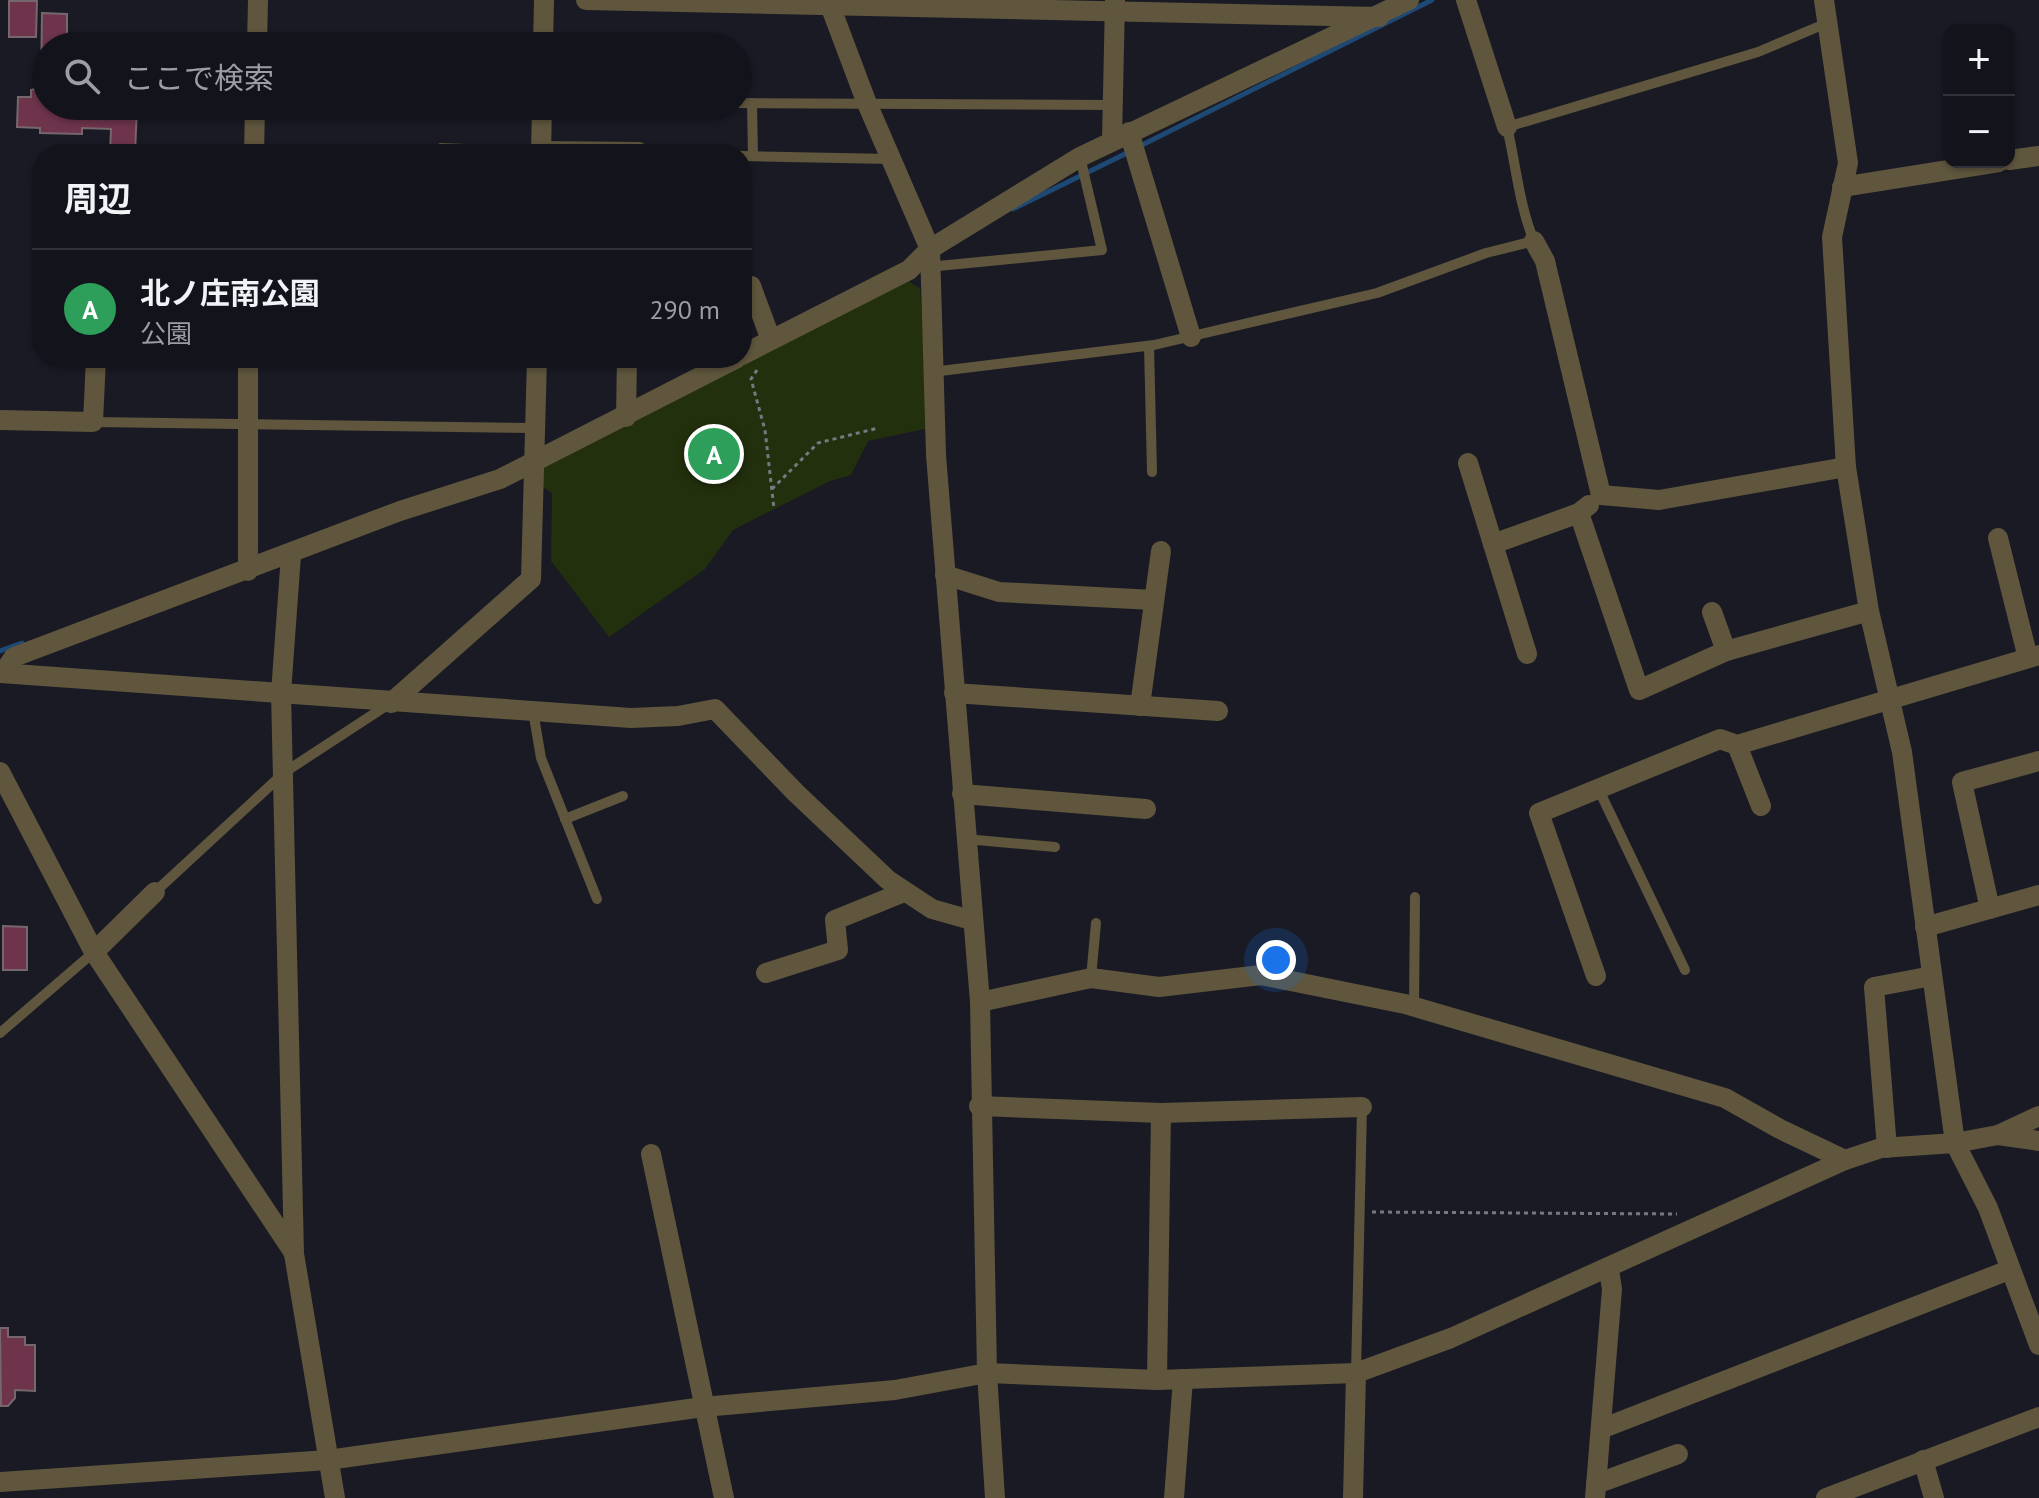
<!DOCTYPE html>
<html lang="ja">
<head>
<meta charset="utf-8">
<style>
  :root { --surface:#13141b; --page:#1c1d24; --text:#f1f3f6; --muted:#9d9ea3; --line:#32333a; --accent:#7c3aed }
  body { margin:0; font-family:"PT Sans","Noto Sans JP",sans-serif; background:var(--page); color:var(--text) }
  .controls { position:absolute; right:24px; top:24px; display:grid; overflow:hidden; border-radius:16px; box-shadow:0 2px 6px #0004 }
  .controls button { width:72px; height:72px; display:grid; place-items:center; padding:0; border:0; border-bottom:2px solid var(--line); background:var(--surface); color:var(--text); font:40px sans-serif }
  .you { position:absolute; left:1276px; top:960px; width:28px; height:28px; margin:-20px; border:6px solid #fff; border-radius:50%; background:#1a73e8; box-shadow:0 0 0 12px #1a73e833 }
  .badge { display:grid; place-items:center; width:52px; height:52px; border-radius:50%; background:var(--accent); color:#fff; font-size:26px; font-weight:700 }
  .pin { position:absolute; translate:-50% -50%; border:4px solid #fff; box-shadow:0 2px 8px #0006 }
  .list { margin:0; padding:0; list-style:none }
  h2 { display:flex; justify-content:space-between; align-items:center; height:104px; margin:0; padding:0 32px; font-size:34px }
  h2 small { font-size:26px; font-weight:400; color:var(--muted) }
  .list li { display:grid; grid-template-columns:52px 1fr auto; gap:24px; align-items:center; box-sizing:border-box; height:120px; padding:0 32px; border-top:2px solid var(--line) }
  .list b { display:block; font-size:30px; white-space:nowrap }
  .list p { margin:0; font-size:26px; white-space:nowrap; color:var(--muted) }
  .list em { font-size:26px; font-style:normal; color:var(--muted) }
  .icon { flex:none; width:44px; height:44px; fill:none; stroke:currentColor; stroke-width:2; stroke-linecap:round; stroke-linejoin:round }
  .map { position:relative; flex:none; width:2039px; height:1498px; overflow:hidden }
  .search { position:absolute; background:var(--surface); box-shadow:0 2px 6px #0004; left:32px; top:32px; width:720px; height:88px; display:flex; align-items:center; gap:20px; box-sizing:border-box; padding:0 28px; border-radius:44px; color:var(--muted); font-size:30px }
  .panel { position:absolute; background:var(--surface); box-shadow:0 2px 6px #0004; left:32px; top:144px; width:720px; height:224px; border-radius:32px }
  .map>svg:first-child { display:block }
  .green { fill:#23300d }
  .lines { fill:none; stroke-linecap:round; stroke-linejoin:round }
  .stream { stroke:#1e4975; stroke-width:5 }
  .building { fill:#6e344c; stroke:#76676c; stroke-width:2 }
  .path { stroke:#787881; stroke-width:3; stroke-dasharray:4 4; stroke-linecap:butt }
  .service { stroke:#5f563d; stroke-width:10 }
  .minor { stroke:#5f563d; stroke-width:20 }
  .tertiary { stroke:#5f563d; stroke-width:20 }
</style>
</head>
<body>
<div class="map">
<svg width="2039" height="1498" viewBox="0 0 2039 1498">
  <rect width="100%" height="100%" fill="#191a24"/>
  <path class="green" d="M906,280L920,288L929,428L868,441L851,475L830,481L733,530L705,569L609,637L551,561L552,493L538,484L541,466Z"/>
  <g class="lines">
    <g class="stream">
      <path d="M1138,147L1432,0"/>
      <path d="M1013,209L1129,152"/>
      <path d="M0,651L22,643"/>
    </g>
  </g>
  <g class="building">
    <path d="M9,1H37L36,37H9Z"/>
    <path d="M42,13L67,14V46H46V84H41Z"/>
    <path d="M39,88H46V106H106V112H110L111,106H137L135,154H110L111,129L82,128V134L40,133V128L17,127L18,97H31V90Z"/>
    <path d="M3,926L27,927V970H3Z"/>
    <path d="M0,1328H8V1337H25V1345H35V1391L15,1390V1398L8,1406H1Z"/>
  </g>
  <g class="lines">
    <g class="path">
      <path d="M757,370L751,379L765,430L774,509"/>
      <path d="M772,489L818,443L878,428"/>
      <path d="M1372,1212L1677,1214"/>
    </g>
    <g class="service">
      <path d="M738,103L1113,105"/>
      <path d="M752,103L753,156"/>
      <path d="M541,146L640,147"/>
      <path d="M441,148L541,152"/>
      <path d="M742,156L891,159"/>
      <path d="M928,267L1102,250L1080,157"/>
      <path d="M1149,346L1152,472"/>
      <path d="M932,372L1154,345L1377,293L1486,253L1534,241C1519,205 1516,165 1507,127L1758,52L1827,23"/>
      <path d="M93,422L535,428"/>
      <path d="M533,711L541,758L597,899"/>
      <path d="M1598,788L1685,970"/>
      <path d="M565,819L623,796"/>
      <path d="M965,839L1055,847"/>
      <path d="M155,892L285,772L389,704"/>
      <path d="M1091,978L1096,923"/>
      <path d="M1414,1006L1415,897"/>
      <path d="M0,1033L94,952"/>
      <path d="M1356,1373L1362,1107"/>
    </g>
    <g class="minor">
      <path d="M586,0L1379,17"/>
      <path d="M828,0L866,101L930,249L936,455L980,1002L987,1373L995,1498"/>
      <path d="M1466,0L1507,127"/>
      <path d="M1824,0L1848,163L1832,237L1846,467L1869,611L1902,752L1955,1143L1988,1208L2039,1345"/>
      <path d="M257,46L258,0"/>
      <path d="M543,46L544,0"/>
      <path d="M1129,132L1191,337"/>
      <path d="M1112,140L1115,0"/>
      <path d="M254,154L255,106"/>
      <path d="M541,154L542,106"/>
      <path d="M2009,160L2039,156"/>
      <path d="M1842,187L1999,162"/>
      <path d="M1534,241L1545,261L1601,495L1659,500L1846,467"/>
      <path d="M742,285L751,286L771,340"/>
      <path d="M742,355L909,270L930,249L1080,157L1409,0"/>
      <path d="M626,417L627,358"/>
      <path d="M0,420L93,422L96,358"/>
      <path d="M1468,463L1527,654"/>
      <path d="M1579,513L1639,690L1726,651L1712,612"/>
      <path d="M1998,538L2028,658"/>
      <path d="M1493,544L1579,513L1589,505"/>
      <path d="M291,555L281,693L294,1254L335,1498"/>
      <path d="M248,571V358"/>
      <path d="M945,575L999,592L1154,600"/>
      <path d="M1726,651L1869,611"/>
      <path d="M0,673L631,718L678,716L715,709L796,793L888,880L932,909L971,920"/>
      <path d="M3,673L14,657L400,511L500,479L737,358"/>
      <path d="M954,693L1218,711"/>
      <path d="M391,703L531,579L537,358"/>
      <path d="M1140,706L1161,551"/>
      <path d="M1737,745L1761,806"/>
      <path d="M0,772L94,952L294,1253"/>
      <path d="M962,794L1146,809"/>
      <path d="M1990,909L1962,782L2039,761"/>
      <path d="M1925,927L2039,895"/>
      <path d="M94,952L155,892"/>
      <path d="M766,973L838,950L835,920L904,892"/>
      <path d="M1596,976L1539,813L1720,739L1737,745L2039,655"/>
      <path d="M980,1002L1091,978L1159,987L1261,975L1405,1004L1725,1098L1780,1129L1845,1160"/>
      <path d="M979,1106L1161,1113L1362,1107"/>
      <path d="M1998,1135L2039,1141"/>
      <path d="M1887,1148L1874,987L1932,976"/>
      <path d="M651,1154L724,1498"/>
      <path d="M1157,1380L1161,1113"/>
      <path d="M1601,1429L2009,1270"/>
      <path d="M1923,1460L1934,1498"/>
      <path d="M1596,1484L1678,1454"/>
      <path d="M1174,1498L1183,1379"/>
      <path d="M1353,1498L1356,1373"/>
      <path d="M1595,1498L1612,1289L1609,1270"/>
      <path d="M1826,1498L2039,1417"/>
    </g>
    <path class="tertiary" d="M0,1482L328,1460L703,1407L895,1390L987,1373L1157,1380L1356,1373L1451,1338L1845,1160L1881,1148L1955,1143L1998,1135L2039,1116"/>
  </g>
</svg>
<div class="controls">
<button>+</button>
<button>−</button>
</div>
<div class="you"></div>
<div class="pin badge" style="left:714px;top:454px;background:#2e9e5b">A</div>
<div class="search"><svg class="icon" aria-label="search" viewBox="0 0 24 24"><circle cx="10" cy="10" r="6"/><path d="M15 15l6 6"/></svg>ここで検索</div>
<section class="panel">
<h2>周辺<small></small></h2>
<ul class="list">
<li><span class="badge" style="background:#2e9e5b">A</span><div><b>北ノ庄南公園</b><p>公園</p></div><em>290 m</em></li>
</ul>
</section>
</div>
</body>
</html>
